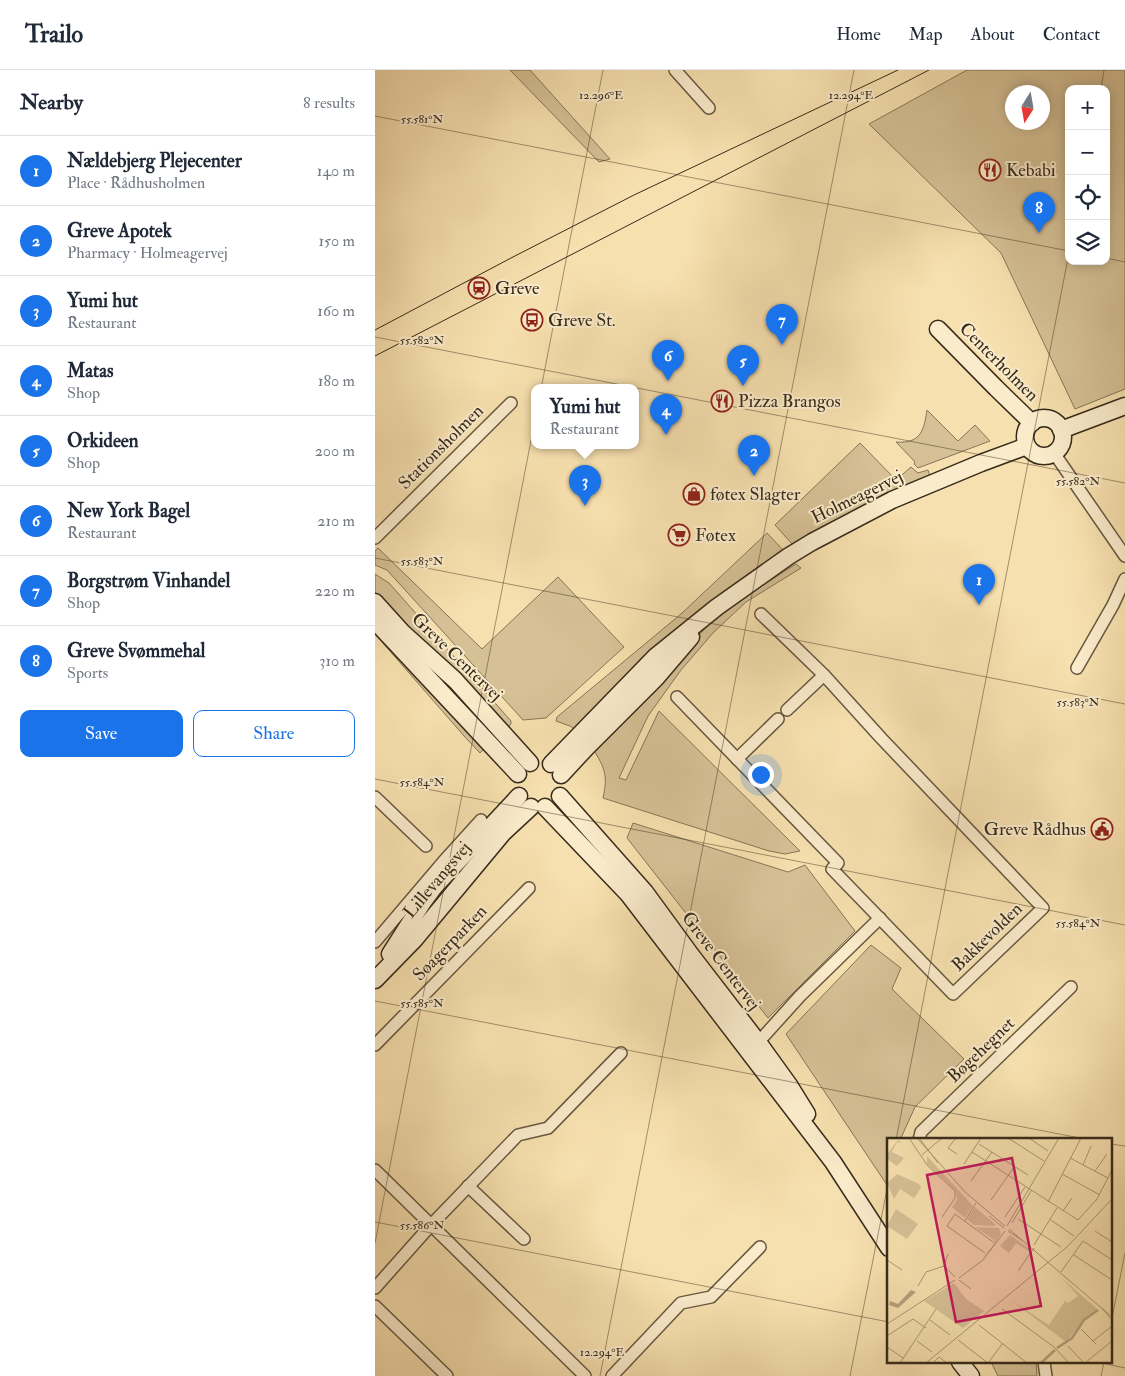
<!DOCTYPE html>
<html lang="en">
<head>
<meta charset="utf-8">
<style>
  :root { --surface:#fff; --page:#f2f2f3; --text:#1f2937; --muted:#747a83; --line:#e0e1e3; --accent:#1a73e8 }
  body { margin:0; font-family:"IM FELL Double Pica",serif; background:var(--page); color:var(--text) }
  .controls { position:absolute; right:15px; top:15px; display:grid; overflow:hidden; border-radius:10px; box-shadow:0 2px 12px #0003 }
  .controls button { width:45px; height:45px; display:grid; place-items:center; padding:0; border:0; border-bottom:1px solid var(--line); background:var(--surface); color:var(--text); font:25px sans-serif }
  .compass { position:absolute; left:630px; top:15px; width:45px; height:45px; border-radius:50%; background:var(--surface); box-shadow:0 2px 12px #0003; rotate:191deg }
  .you { position:absolute; left:385px; top:704px; width:18px; height:18px; margin:-12px; border:4px solid #fff; border-radius:50%; background:#1a73e8; box-shadow:0 0 0 8px #1a73e833 }
  .badge { display:grid; place-items:center; width:32px; height:32px; border-radius:50%; background:var(--accent); color:#fff; font-size:16px; font-weight:700 }
  .pin { position:absolute; translate:-50% -41px; filter:drop-shadow(0 1px 2px #0008) }
  .pin::after { content:''; position:absolute; top:26px; width:18px; height:15px; background:inherit; clip-path:polygon(0 0,100% 0,50% 100%) }
  .popup { position:absolute; left:156px; top:314px; width:108px; height:65px; box-sizing:border-box; display:grid; place-content:center; border-radius:10px; background:var(--surface); filter:drop-shadow(0 1px 4px #0005); font-size:16px; white-space:nowrap; color:var(--muted) }
  .popup b { font-size:19px; color:var(--text) }
  .popup::after { content:''; position:absolute; left:50%; top:100%; margin-left:-10px; border:10px solid transparent; border-top-color:var(--surface) }
  .list { margin:0; padding:0; list-style:none }
  h2 { display:flex; justify-content:space-between; align-items:center; height:65px; margin:0; padding:0 20px; font-size:21px }
  h2 small { font-size:16px; font-weight:400; color:var(--muted) }
  .list li { display:grid; grid-template-columns:32px 1fr auto; gap:15px; align-items:center; box-sizing:border-box; height:70px; padding:0 20px; border-top:1px solid var(--line) }
  .list b { display:block; font-size:19px; white-space:nowrap }
  .list p { margin:0; font-size:16px; white-space:nowrap; color:var(--muted) }
  .list em { font-size:16px; font-style:normal; color:var(--muted) }
  .actions { display:flex; gap:10px; padding:15px 20px }
  .actions a { flex:1; padding:11px 0; border:1px solid var(--accent); border-radius:10px; text-align:center; font-size:18px; color:var(--accent) }
  .actions .main { background:var(--accent); color:#fff }
  .icon { flex:none; width:28px; height:28px; fill:none; stroke:currentColor; stroke-width:2; stroke-linecap:round; stroke-linejoin:round }
  .map { position:relative; flex:none; width:750px; height:1306px; overflow:hidden }
  header { display:flex; align-items:center; gap:30px; box-sizing:border-box; height:70px; padding:0 25px; background:var(--surface); border-bottom:1px solid var(--line) }
  header strong { font-size:24px }
  nav { display:flex; gap:28px; margin-inline-start:auto; font-size:18px }
  main { display:flex }
  aside { flex:1; background:var(--surface) }
  .map>svg:first-child { display:block }
  .green { fill:#d6c196; stroke:#867658; fill-rule:evenodd }
  .lines { fill:none; stroke-linecap:round; stroke-linejoin:round }
  .street-casing { stroke:#675840; stroke-width:14 }
  .secondary-casing { stroke:#372b1b; stroke-width:19 }
  .street { stroke:#faebcb; stroke-width:11 }
  .secondary { stroke:#faebcb; stroke-width:16 }
  .tram { stroke:#372b1b; stroke-width:1 }
  .ticks { fill:none; stroke:#372b1b; stroke-width:1; stroke-opacity:0.45 }
  .labels { text-anchor:middle; dominant-baseline:central; stroke-width:4; stroke-linejoin:round; paint-order:stroke }
  .poi-label { font-size:18px; fill:#372b1b; stroke:#faebcb; text-anchor:start }
  .street-label { font-size:18px; fill:#372b1b; stroke:#faebcb }
  .inset-river { fill:none; stroke:#b6a27d; stroke-width:2.5 }
  .inset-road { fill:none; stroke:#aa9874; stroke-width:1 }
  .view { fill:#c2185b; fill-opacity:0.15; stroke:#c2185b; stroke-width:2.5 }
  .inset-edge { fill:none; stroke:#372b1b; stroke-width:2.5 }
  .ticks-label { font-size:12px; text-anchor:middle; fill:#372b1b; stroke:#faebcb; stroke-width:4; stroke-linejoin:round; paint-order:stroke }
</style>
</head>
<body>
<header>
<strong>Trailo</strong>
<nav><a>Home</a><a>Map</a><a>About</a><a>Contact</a></nav>
</header>
<main>
<aside>
<h2>Nearby<small>8 results</small></h2>
<ul class="list">
<li><span class="badge">1</span><div><b>Nældebjerg Plejecenter</b><p>Place · Rådhusholmen</p></div><em>140 m</em></li>
<li><span class="badge">2</span><div><b>Greve Apotek</b><p>Pharmacy · Holmeagervej</p></div><em>150 m</em></li>
<li><span class="badge">3</span><div><b>Yumi hut</b><p>Restaurant</p></div><em>160 m</em></li>
<li><span class="badge">4</span><div><b>Matas</b><p>Shop</p></div><em>180 m</em></li>
<li><span class="badge">5</span><div><b>Orkideen</b><p>Shop</p></div><em>200 m</em></li>
<li><span class="badge">6</span><div><b>New York Bagel</b><p>Restaurant</p></div><em>210 m</em></li>
<li><span class="badge">7</span><div><b>Borgstrøm Vinhandel</b><p>Shop</p></div><em>220 m</em></li>
<li><span class="badge">8</span><div><b>Greve Svømmehal</b><p>Sports</p></div><em>310 m</em></li>
</ul>
<div class="actions"><a class="main">Save</a><a>Share</a></div>
</aside>
<div class="map">
<svg width="750" height="1306" viewBox="0 0 750 1306">
  <rect width="100%" height="100%" fill="#f7e0af"/>
  <filter id="stains"><feTurbulence type="fractalNoise" baseFrequency=".004" numOctaves="4"/><feColorMatrix values="0 0 0 0 .2 0 0 0 0 .09 0 0 0 0 .02 0 0 0 .5 -.17"/></filter>
  <radialGradient id="worn" r=".72"><stop offset=".6" stop-color="#630" stop-opacity="0"/><stop offset="1" stop-color="#630" stop-opacity=".3"/></radialGradient>
  <g class="green">
    <path d="M135,0H155L235,89L224,92Z"/>
    <path d="M592,0H750V319L700,339L626,183L494,54ZM694,19H731V191H694ZM638,22H668V52H638Z"/>
    <path d="M552,340L583,371L600,355L615,371L543,398L539,394L540,392L521,372C546,374 549,360 552,340Z"/>
    <path d="M485,373L521,410L536,397L543,403L553,400L555,406L418,475L400,455Z"/>
    <path d="M392,463L409,481C357,514 305,551 261,596C241,617 222,640 202,661L195,656L181,651L182,647L306,544Z"/>
    <path d="M3,478L107,579L183,507L249,577L171,648L148,650L12,500L0,495V481Z"/>
    <path d="M421,494L426,498L371,532L338,563L306,600L273,646L244,708L251,710L284,641L425,781L410,784L394,781L228,728C233,706 230,698 218,679L338,550L380,520Z"/>
    <path d="M0,504L14,513L136,651V654L130,660L0,526Z"/>
    <path d="M0,556L113,675L105,683L90,667L0,564Z"/>
    <path d="M258,753L413,802L430,795L480,861L393,948L252,768Z"/>
    <path d="M496,875L526,898L517,919L589,989L540,1037L525,1070H514V1118L411,964Z"/>
    <path d="M616,1292H661L662,1306H623Z"/>
  </g>
  <g class="lines">
    <g class="street-casing">
      <g id="street">
        <path d="M300,0L334,38"/>
        <path d="M679,383L750,486"/>
        <path d="M0,468L136,333"/>
        <path d="M702,598L738,535L750,509"/>
        <path d="M302,627L463,793L457,799L578,924L668,838L506,668L449,605L386,544"/>
        <path d="M412,640L449,605"/>
        <path d="M362,689L403,649"/>
        <path d="M0,727L51,776"/>
        <path d="M0,872L68,792L106,750"/>
        <path d="M0,975L154,818"/>
        <path d="M379,977L425,926L505,848"/>
        <path d="M544,1070L546,1062L696,917"/>
        <path d="M0,1100L210,1306"/>
        <path d="M93,1116L149,1169"/>
        <path d="M0,1218L56,1155L143,1065L173,1058L246,983"/>
        <path d="M0,1236L72,1306"/>
        <path d="M669,1292L671,1306"/>
        <path d="M237,1306L306,1233L336,1227L385,1177"/>
      </g>
    </g>
    <g class="secondary-casing">
      <g id="secondary">
        <path d="M563,259L621,318L657,353"/>
        <circle cx="669" cy="367" r="19"/>
        <path d="M686,360L750,336"/>
        <path d="M0,532L28,563L80,610L155,693"/>
        <path d="M0,551L143,704"/>
        <path d="M176,694L280,587L342,537L414,486L437,472L517,430L606,393L652,376"/>
        <path d="M186,705L212,677L281,608L316,567"/>
        <path d="M185,726L270,822L316,885L383,972L414,1015L432,1044"/>
        <path d="M170,737L253,824L458,1092L514,1178"/>
        <path d="M15,884L48,832L60,816L144,726"/>
        <path d="M0,910L40,869L128,763L156,737"/>
        <path d="M585,1292L596,1306"/>
      </g>
    </g>
    <use href="#street" class="street"/>
    <use href="#secondary" class="secondary"/>
    <g class="tram">
      <path d="M0,260L136,188L259,125L523,0"/>
      <path d="M0,286L554,0"/>
    </g>
  </g>
  <path class="ticks" d="M726,19L729,0M0,46L694,181M731,188L750,192M0,267L750,413M0,488L750,634M0,709L750,855M0,931L715,1070M521,1070L694,183M736,1074L750,1076M0,1152L514,1252M0,1173L228,0M736,1253L750,1183M722,1292L750,1298M225,1306L479,0M475,1306L514,1109M726,1306L729,1292"/>
  <defs>
    <g id="restaurant-ring" transform="scale(1.125)"><circle r="9.5" fill="#faebcb" stroke="#8f2418" stroke-width="1.5"/><path d="M-5-6h1v4h1v-4h1v4h1v-4h1v5L-1.5 .5V6h-2V.5L-5-1ZM5-6V6H3V1.5H1.5Q1.5-4 5-6Z" fill="#8f2418"/></g>
    <g id="station-ring" transform="scale(1.125)"><circle r="9.5" fill="#faebcb" stroke="#8f2418" stroke-width="1.5"/><path d="M-3-6H3Q5-6 5-4V2Q5 4 3 4L4.5 6H3L1.5 4h-3L-3 6H-4.5L-3 4Q-5 4-5 2V-4Q-5-6-3-6ZM-3.5-4v3h7v-3ZM-3.5 1v1.5H-2V1ZM2 1v1.5H3.5V1Z" fill="#8f2418"/></g>
    <g id="bus-ring" transform="scale(1.125)"><circle r="9.5" fill="#faebcb" stroke="#8f2418" stroke-width="1.5"/><path d="M-5-6H5V4H4V6H2V4H-2V6H-4V4H-5ZM-3.5-4V0h7V-4ZM-3.5 1.2v1.5H-2V1.2ZM2 1.2v1.5H3.5V1.2Z" fill="#8f2418"/></g>
    <g id="shop-ring" transform="scale(1.125)"><circle r="9.5" fill="#faebcb" stroke="#8f2418" stroke-width="1.5"/><path d="M-5-2.5h2.3a2.7 3.5 0 0 1 5.4 0H5L5.5 6h-11ZM-1.5-2.5h3a1.5 2.3 0 0 0-3 0Z" fill="#8f2418"/></g>
    <g id="supermarket-ring" transform="scale(1.125)"><circle r="9.5" fill="#faebcb" stroke="#8f2418" stroke-width="1.5"/><path d="M-6-5.5h2.5l.6 2H6L4.5 2H-2.5L-4.4-4H-6ZM-1.5 3.2a1.3 1.3 0 1 0 .1 0ZM3 3.2a1.3 1.3 0 1 0 .1 0Z" fill="#8f2418"/></g>
    <g id="civic-ring" transform="scale(1.125)"><circle r="9.5" fill="#faebcb" stroke="#8f2418" stroke-width="1.5"/><path d="M-.6-6.5H3V-4.5H.6V-3L4-1V1h2V6H-6V1h2V-1L-.6-3ZM-1.2 2.5V6h2.4V2.5Z" fill="#8f2418"/></g>
  </defs>
  <g fill-rule="evenodd">
    <use href="#restaurant-ring" x="615" y="100"/>
    <use href="#station-ring" x="104" y="218"/>
    <use href="#bus-ring" x="157" y="250"/>
    <use href="#restaurant-ring" x="347" y="331"/>
    <use href="#shop-ring" x="319" y="424"/>
    <use href="#supermarket-ring" x="304" y="465"/>
    <use href="#civic-ring" x="727" y="759"/>
  </g>
  <g class="labels">
    <g class="poi-label">
      <text x="631" y="100">Kebabi</text>
      <text x="120" y="218">Greve</text>
      <text x="173" y="250">Greve St.</text>
      <text x="363" y="331">Pizza Brangos</text>
      <text x="335" y="424">føtex Slagter</text>
      <text x="320" y="465">Føtex</text>
      <text x="711" y="759" text-anchor="end">Greve Rådhus</text>
    </g>
    <g class="street-label">
      <text transform="translate(624 292) rotate(45)">Centerholmen</text>
      <text transform="translate(66 377) rotate(-45)">Stationsholmen</text>
      <text transform="translate(482 427) rotate(-26)">Holmeagervej</text>
      <text transform="translate(82 587) rotate(44)">Greve Centervej</text>
      <text transform="translate(62 810) rotate(-50)">Lillevangsvej</text>
      <text transform="translate(612 867) rotate(-44)">Bakkevolden</text>
      <text transform="translate(75 873) rotate(-46)">Søagerparken</text>
      <text transform="translate(346 891) rotate(53)">Greve Centervej</text>
      <text transform="translate(606 980) rotate(-44)">Bøgehegnet</text>
    </g>
  </g>
  <g transform="translate(512 1068)">
    <rect width="225" height="225" fill="#f7e0af"/>
    <path d="M11,2L15,5L10,4L5,14L17,20L10,28L0,21V16ZM40,18L86,68L78,80L65,69L70,62L69,53L40,26ZM10,36L32,46L34,50L27,60L13,51L7,61L0,45ZM88,69L108,86V88L87,87L80,81ZM9,71L31,86L20,101L0,88ZM88,89L112,90L114,96L103,113L95,121L106,107L110,93L107,102ZM123,97L144,112L143,114L129,105L122,115L113,108ZM175,140L210,171L197,181L179,204L125,163L162,187L178,163L181,165L191,158ZM67,145L79,161L97,173L76,190L37,163Z" fill="#d6c196"/>
    <path d="M24,152L29,154L11,170L2,167L3,163L11,166Z" fill="#b6a27d"/>
    <path class="inset-river" d="M170,210L185,200L197,182L211,172M154,225L168,212"/>
    <path class="inset-road" d="M22,0L40,27L68,53V60L55,79M30,0L78,54L118,88M32,0L51,25M69,0L61,10L70,16M121,0L157,23M142,0L161,13M92,6L141,37M85,14L191,82L210,61L225,32M35,17L55,0M183,20L221,40M77,26L94,0M196,27L204,8M208,33L220,16M175,36L213,57M84,43L105,14M104,62L127,29M161,64L194,0M176,73L185,60M102,78L117,90M118,79L138,49M131,81L174,109M164,82L187,98M78,83L89,65M125,85L144,53M120,88L172,0M122,91L225,179M121,93L136,103M208,93L225,104M147,107L170,70M98,115L60,88L68,76L106,104M187,117L225,142M0,122L15,132M57,128L68,139M131,133L147,110M174,134L196,103L225,122M72,140L96,122L118,93M72,142L84,151M31,148L39,134L57,128L61,116M215,170L225,182M115,171L167,209L182,225M43,182L63,197M0,186L68,142M92,187L140,225M194,191L209,206M0,198L26,181L39,190M71,202L101,225M30,203L45,214M206,203L225,188M181,208L197,225M0,209L16,220M13,225L49,171M39,225L181,108L225,61M46,225L52,219L60,225M101,225L116,205M198,225L225,203"/>
    <path class="view" d="M125,20L154,168L69,184L40,37Z"/>
    <rect width="225" height="225" class="inset-edge"/>
  </g>
  <g class="ticks-label">
    <text x="226" y="29">12.296°E</text>
    <text x="476" y="29">12.294°E</text>
    <text x="47" y="53">55.581°N</text>
    <text x="47" y="274">55.582°N</text>
    <text x="703" y="415">55.582°N</text>
    <text x="47" y="495">55.583°N</text>
    <text x="703" y="636">55.583°N</text>
    <text x="47" y="716">55.584°N</text>
    <text x="703" y="857">55.584°N</text>
    <text x="47" y="937">55.585°N</text>
    <text x="47" y="1159">55.586°N</text>
    <text x="227" y="1286">12.294°E</text>
  </g>
  <rect width="100%" height="100%" filter="url(#stains)"/>
  <rect width="100%" height="100%" fill="url(#worn)"/>
</svg>
<div class="controls">
<button>+</button>
<button>−</button>
<button><svg class="icon" aria-label="locate" viewBox="0 0 24 24"><circle cx="12" cy="12" r="6"/><path d="M12 2v4M12 18v4M2 12h4M18 12h4"/></svg></button>
<button><svg class="icon" aria-label="layers" viewBox="0 0 24 24"><path d="M12 4l9 5-9 5-9-5zM3 14l9 5 9-5"/></svg></button>
</div>
<svg class="compass" viewBox="-18 -18 36 36"><path d="M0-13l5 13h-10z" fill="#e53935"/><path d="M0 13l5-13h-10z" fill="#747a83"/></svg>
<div class="you"></div>
<div class="pin badge" style="left:604px;top:535px">1</div>
<div class="pin badge" style="left:379px;top:406px">2</div>
<div class="pin badge" style="left:210px;top:436px">3</div>
<div class="popup"><b>Yumi hut</b>Restaurant</div>
<div class="pin badge" style="left:291px;top:365px">4</div>
<div class="pin badge" style="left:368px;top:316px">5</div>
<div class="pin badge" style="left:293px;top:311px">6</div>
<div class="pin badge" style="left:407px;top:275px">7</div>
<div class="pin badge" style="left:664px;top:163px">8</div>
</div>
</main>
</body>
</html>
